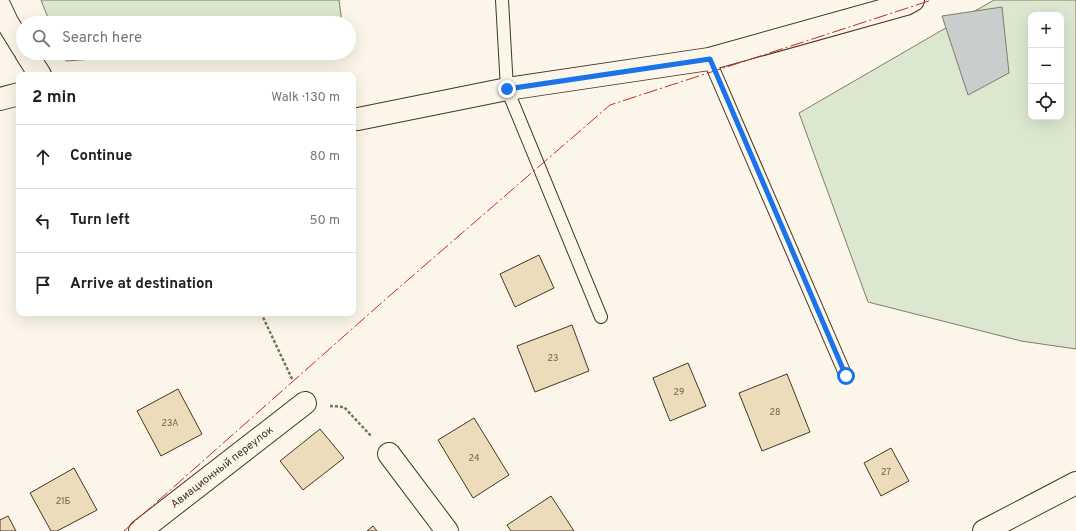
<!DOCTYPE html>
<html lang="en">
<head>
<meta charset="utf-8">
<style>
  :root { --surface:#fff; --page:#f2f2f2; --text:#222; --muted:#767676; --line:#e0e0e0 }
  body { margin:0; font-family:Overpass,sans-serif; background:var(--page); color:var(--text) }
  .controls { position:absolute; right:12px; top:12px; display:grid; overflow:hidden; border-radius:8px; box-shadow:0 4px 16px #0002 }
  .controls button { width:36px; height:36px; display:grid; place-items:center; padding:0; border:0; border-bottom:1px solid var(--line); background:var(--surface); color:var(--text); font:20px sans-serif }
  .stop { position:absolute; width:12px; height:12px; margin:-9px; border:3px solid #1a73e8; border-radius:50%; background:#fff }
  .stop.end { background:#1a73e8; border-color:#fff; box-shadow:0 1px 4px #0008 }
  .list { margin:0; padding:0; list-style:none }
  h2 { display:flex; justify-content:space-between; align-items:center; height:52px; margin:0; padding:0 16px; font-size:17px }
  h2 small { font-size:13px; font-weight:400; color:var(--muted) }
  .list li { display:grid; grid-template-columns:26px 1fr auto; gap:12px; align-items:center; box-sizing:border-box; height:64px; padding:0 16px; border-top:1px solid var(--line) }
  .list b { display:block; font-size:15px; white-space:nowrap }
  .list em { font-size:13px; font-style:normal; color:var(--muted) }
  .icon { flex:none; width:22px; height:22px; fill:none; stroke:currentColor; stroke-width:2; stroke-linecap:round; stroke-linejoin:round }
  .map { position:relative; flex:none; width:1076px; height:531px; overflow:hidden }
  .search { position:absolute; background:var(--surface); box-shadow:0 4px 16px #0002; left:16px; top:16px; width:340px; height:44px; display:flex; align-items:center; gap:10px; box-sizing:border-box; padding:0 14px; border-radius:22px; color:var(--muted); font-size:15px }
  .panel { position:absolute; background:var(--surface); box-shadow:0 4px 16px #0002; left:16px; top:72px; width:340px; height:244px; border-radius:8px }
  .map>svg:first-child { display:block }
  .green { fill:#dce7d0; stroke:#887966; fill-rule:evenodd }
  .water { fill:#c9cecd; stroke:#887966 }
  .building { fill:#ecdcbc; stroke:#4a3520 }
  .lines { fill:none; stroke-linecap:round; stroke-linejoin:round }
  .service-casing { stroke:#4a3520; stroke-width:14 }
  .minor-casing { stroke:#4a3520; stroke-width:24 }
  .path { stroke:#7f6f5c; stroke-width:2.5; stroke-dasharray:3 2; stroke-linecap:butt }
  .service { stroke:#fbf6e9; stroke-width:12 }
  .minor { stroke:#fbf6e9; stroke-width:22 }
  .power { stroke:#c62828; stroke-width:1; stroke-dasharray:14 3 2 3; stroke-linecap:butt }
  .route { stroke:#1a73e8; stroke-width:5 }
  .labels { text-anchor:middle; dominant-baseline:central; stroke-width:3; stroke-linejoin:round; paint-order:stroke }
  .number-label { font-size:9px; fill:#725f47 }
  .street-label { font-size:11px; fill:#4a3520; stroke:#fbf6e9 }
</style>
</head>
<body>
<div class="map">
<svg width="1076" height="531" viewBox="0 0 1076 531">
  <rect width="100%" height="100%" fill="#fbf6e9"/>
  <g class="green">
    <path d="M41,0H339L342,23H50Z"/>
    <path d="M994,0H1076V349L1021,341L868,302L799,113ZM1031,15H1061V117H1031Z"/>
    <path d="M63,53H178L66,61Z"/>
  </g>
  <path class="water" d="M1002,7L1009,73L968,95L942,16Z"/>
  <g class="building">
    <path d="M539,255L554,288L515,307L500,274Z"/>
    <path d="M572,325L589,371L535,392L517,346Z"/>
    <path d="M688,363L706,406L670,421L653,378Z"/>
    <path d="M787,374L810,432L762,451L739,393Z"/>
    <path d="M178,389L202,434L161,456L137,411Z"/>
    <path d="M474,418L509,475L473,498L438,440Z"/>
    <path d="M320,429L344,458L303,490L280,461Z"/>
    <path d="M891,448L909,481L881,496L864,463Z"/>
    <path d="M74,468L97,510L57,531H51L30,493Z"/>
    <path d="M551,496L574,531H511L507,525Z"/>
    <path d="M8,516L16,531H0V520Z"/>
    <path d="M373,526L377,531H367Z"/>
  </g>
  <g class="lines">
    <g class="service-casing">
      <g id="service">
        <path d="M502,0L507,89L601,317"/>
        <path d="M709,59L846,376"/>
      </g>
    </g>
    <g class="minor-casing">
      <g id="minor">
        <path d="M0,7L7,22L23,48"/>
        <path d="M26,53L40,75"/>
        <path d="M0,99L19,94"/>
        <path d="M353,119H358L507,89L709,59L906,4L913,0"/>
        <path d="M389,454L447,531"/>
        <path id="s1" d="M140,531L305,403"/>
        <path d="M984,531L1076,483"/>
      </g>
    </g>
    <g class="path">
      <path d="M261,313L293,381"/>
      <path d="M330,406L344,407L372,437"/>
    </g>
    <use href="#service" class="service"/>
    <use href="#minor" class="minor"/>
    <path class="power" d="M124,531L387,298L610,105L932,0"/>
  </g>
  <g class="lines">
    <path class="route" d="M507,89L710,59L846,376"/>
  </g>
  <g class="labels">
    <g class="number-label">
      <text x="553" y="358">23</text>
      <text x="679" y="392">29</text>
      <text x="775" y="412">28</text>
      <text x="170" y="423">23А</text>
      <text x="474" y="458">24</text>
      <text x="886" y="472">27</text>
      <text x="63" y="501">21Б</text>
    </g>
    <g class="street-label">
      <text stroke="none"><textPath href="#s1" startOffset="104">Авиационный переулок</textPath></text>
    </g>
  </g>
</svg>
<div class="controls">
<button>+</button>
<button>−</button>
<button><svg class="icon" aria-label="locate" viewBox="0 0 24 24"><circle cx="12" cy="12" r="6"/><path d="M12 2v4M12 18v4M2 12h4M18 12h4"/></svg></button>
</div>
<div class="stop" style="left:846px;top:376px"></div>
<div class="stop end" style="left:507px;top:89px"></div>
<div class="search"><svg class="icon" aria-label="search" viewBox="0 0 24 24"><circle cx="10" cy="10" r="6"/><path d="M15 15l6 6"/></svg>Search here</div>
<section class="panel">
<h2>2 min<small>Walk · 130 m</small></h2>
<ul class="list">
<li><svg class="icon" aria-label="ahead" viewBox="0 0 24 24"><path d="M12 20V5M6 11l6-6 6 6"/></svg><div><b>Continue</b></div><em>80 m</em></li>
<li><svg class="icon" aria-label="left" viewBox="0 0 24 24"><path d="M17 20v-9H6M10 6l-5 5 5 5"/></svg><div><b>Turn left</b></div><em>50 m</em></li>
<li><svg class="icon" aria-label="arrive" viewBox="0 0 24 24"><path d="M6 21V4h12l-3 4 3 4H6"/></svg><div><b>Arrive at destination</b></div></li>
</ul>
</section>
</div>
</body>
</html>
